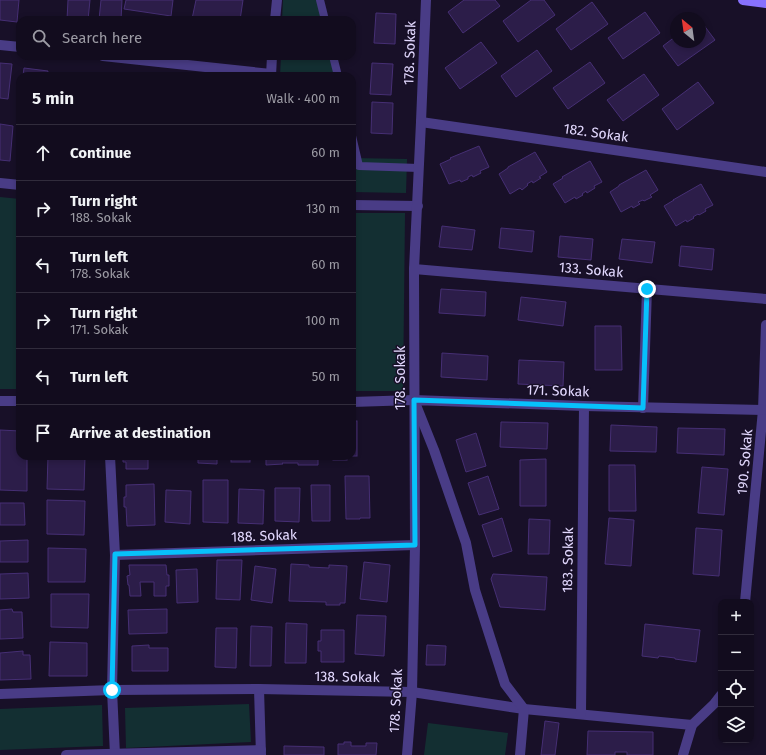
<!DOCTYPE html>
<html lang="en">
<head>
<meta charset="utf-8">
<style>
  :root { --surface:#120c1e; --page:#1b1527; --text:#f1f3f6; --muted:#9c9ba4; --line:#312c3c }
  body { margin:0; font-family:"Fira Sans",sans-serif; background:var(--page); color:var(--text) }
  .controls { position:absolute; right:12px; bottom:12px; display:grid; overflow:hidden; border-radius:8px; box-shadow:0 2px 6px #0003 }
  .controls button { width:36px; height:36px; display:grid; place-items:center; padding:0; border:0; border-bottom:1px solid var(--line); background:var(--surface); color:var(--text); font:20px sans-serif }
  .compass { position:absolute; left:670px; top:12px; width:36px; height:36px; border-radius:50%; background:var(--surface); box-shadow:0 2px 6px #0003; rotate:331deg }
  .stop { position:absolute; width:12px; height:12px; margin:-9px; border:3px solid #07c1fb; border-radius:50%; background:#fff }
  .stop.end { background:#07c1fb; border-color:#fff; box-shadow:0 1px 4px #0008 }
  .list { margin:0; padding:0; list-style:none }
  h2 { display:flex; justify-content:space-between; align-items:center; height:52px; margin:0; padding:0 16px; font-size:17px }
  h2 small { font-size:13px; font-weight:400; color:var(--muted) }
  .list li { display:grid; grid-template-columns:26px 1fr auto; gap:12px; align-items:center; box-sizing:border-box; height:56px; padding:0 16px; border-top:1px solid var(--line) }
  .list b { display:block; font-size:15px; white-space:nowrap }
  .list p { margin:0; font-size:13px; white-space:nowrap; color:var(--muted) }
  .list em { font-size:13px; font-style:normal; color:var(--muted) }
  .icon { flex:none; width:22px; height:22px; fill:none; stroke:currentColor; stroke-width:2; stroke-linecap:round; stroke-linejoin:round }
  .map { position:relative; flex:none; width:766px; height:755px; overflow:hidden }
  .search { position:absolute; background:var(--surface); box-shadow:0 2px 6px #0003; left:16px; top:16px; width:340px; height:44px; display:flex; align-items:center; gap:10px; box-sizing:border-box; padding:0 14px; border-radius:12px; color:var(--muted); font-size:15px }
  .panel { position:absolute; background:var(--surface); box-shadow:0 2px 6px #0003; left:16px; top:72px; width:340px; height:388px; border-radius:12px }
  .map>svg:first-child { display:block }
  .green { fill:#132f32 }
  .building { fill:#2c1d49; stroke:#462f74 }
  .lines { fill:none; stroke-linecap:round; stroke-linejoin:round }
  .service { stroke:#493c86; stroke-width:8 }
  .minor { stroke:#493c86; stroke-width:10 }
  .tertiary { stroke:#493c86; stroke-width:10 }
  .secondary { stroke:#8771fd; stroke-width:10 }
  .route { stroke:#07c1fb; stroke-width:5 }
  .labels { text-anchor:middle; dominant-baseline:central; stroke-width:3; stroke-linejoin:round; paint-order:stroke }
  .street-label { font-size:14px; fill:#e2d8fe; stroke:#181028 }
</style>
</head>
<body>
<div class="map">
<svg width="766" height="755" viewBox="0 0 766 755">
  <rect width="100%" height="100%" fill="#181028"/>
  <g class="green">
    <path d="M283,0H320L324,20H282Z"/>
    <path d="M281,56H331L335,76H280Z"/>
    <path d="M352,158L407,159L406,193L352,192Z"/>
    <path d="M0,197L20,199V389H0Z"/>
    <path d="M352,213H405L403,391H352Z"/>
    <path d="M249,704L251,742L126,748L125,708Z"/>
    <path d="M102,705L103,746L0,750V709Z"/>
    <path d="M428,723L508,733L505,755H424Z"/>
  </g>
  <g class="building">
    <path d="M0,0H19L17,22L0,20Z"/>
    <path d="M68,0H90L88,20H67Z"/>
    <path d="M101,0H122L121,20H99Z"/>
    <path d="M126,0H173L171,16L124,9Z"/>
    <path d="M196,0H243L240,20H199L192,19Z"/>
    <path d="M464,0H495L500,6L463,33L448,12Z"/>
    <path d="M531,0H544L555,15L518,42L503,21Z"/>
    <path d="M592,2L608,24L571,50L556,29Z"/>
    <path d="M645,12L660,33L623,59L608,38Z"/>
    <path d="M376,13L396,14L395,44L374,43Z"/>
    <path d="M700,20L715,40L678,66L663,46L676,36V42H700Z"/>
    <path d="M481,42L497,63L460,89L445,68Z"/>
    <path d="M537,50L552,71L516,97L501,76Z"/>
    <path d="M590,62L605,83L568,109L553,88Z"/>
    <path d="M0,63L12,64L8,99L0,98Z"/>
    <path d="M372,63L393,64L391,95L370,94Z"/>
    <path d="M24,68L48,71L47,76H23Z"/>
    <path d="M62,73L79,76H61Z"/>
    <path d="M95,73L115,76H95Z"/>
    <path d="M644,74L659,95L623,121L607,100Z"/>
    <path d="M698,82L714,103L677,130L662,109Z"/>
    <path d="M372,102L393,103L392,134L371,133Z"/>
    <path d="M0,124L13,126L10,161L0,160Z"/>
    <path d="M479,146L489,167L480,171L481,173L473,177L472,175L468,177V179L461,182L460,180L449,184L440,164L451,159L450,158Z"/>
    <path d="M535,152L547,172L539,177L541,178L533,183L532,181L527,184L528,185L522,190L520,188L510,194L499,174L508,168V167Z"/>
    <path d="M590,161L602,182L594,186L595,188L587,193L586,191L582,194L583,195L576,199L575,197L565,203L553,184L563,178L562,177Z"/>
    <path d="M646,170L658,190L650,195L652,197L644,201L643,200L638,202L640,204L633,208L632,206L621,212L610,192L619,186V185Z"/>
    <path d="M701,184L713,205L705,209L706,211L699,215L698,214L693,217L694,218L687,222L686,220L676,226L664,206L674,200H673Z"/>
    <path d="M442,226L475,230L472,250L439,247Z"/>
    <path d="M501,228L534,231L532,252L499,248Z"/>
    <path d="M560,236L593,239L591,260L558,257Z"/>
    <path d="M622,239L655,242L652,263L619,259Z"/>
    <path d="M681,246L714,249L712,270L679,266Z"/>
    <path d="M441,289L486,292L485,316L439,313Z"/>
    <path d="M521,297L566,302L563,326L518,320Z"/>
    <path d="M595,326H621L622,370H595Z"/>
    <path d="M442,353L488,356L487,380L441,377Z"/>
    <path d="M519,360L564,362L563,386L518,384Z"/>
    <rect x="352" y="421" width="5" height="35"/>
    <path d="M501,422L548,423L547,449L500,447Z"/>
    <path d="M611,425L657,427L656,452L610,451Z"/>
    <path d="M678,428L725,429L724,455L677,453Z"/>
    <path d="M0,430L20,431V456H27V491L0,490Z"/>
    <path d="M476,433L486,466L466,472L456,440Z"/>
    <path d="M48,456H85L84,490L47,489Z"/>
    <path d="M123,456H148V469H126V462H123Z"/>
    <path d="M198,456H217V464L198,463Z"/>
    <rect x="231" y="456" width="19" height="6"/>
    <path d="M266,456H318V465H298V463H282L283,464L266,465Z"/>
    <rect x="333" y="456" width="14" height="4"/>
    <path d="M546,459V506H520V460Z"/>
    <path d="M609,465H635L636,511H609Z"/>
    <path d="M702,467L728,469L724,515L698,513Z"/>
    <path d="M345,476H369L370,518H360V519H346Z"/>
    <path d="M488,476L499,509L479,515L468,483Z"/>
    <path d="M203,480H228V523L203,522Z"/>
    <path d="M154,484L155,525L127,526L126,507H124V497H126V485Z"/>
    <path d="M311,485H330V521H312Z"/>
    <path d="M275,488H300L299,522L275,521Z"/>
    <path d="M239,489L264,490L263,524L238,523Z"/>
    <path d="M166,490L191,491L190,524L165,522Z"/>
    <path d="M47,500L85,501L84,535L47,534Z"/>
    <path d="M0,503H24L25,525H0Z"/>
    <path d="M502,518L512,551L493,557L482,525Z"/>
    <path d="M609,518L634,520L631,566L605,564Z"/>
    <path d="M529,519L550,520L549,554H528Z"/>
    <path d="M696,528L722,530L719,576L693,574Z"/>
    <path d="M28,540V562H0V541Z"/>
    <path d="M48,548L86,549L85,582H48Z"/>
    <path d="M217,560H242L240,600L216,599Z"/>
    <path d="M364,562L390,565L387,602L360,599Z"/>
    <path d="M291,564L309,565V567L329,568V565L347,566L345,603H340V605H326V602L289,601Z"/>
    <path d="M129,565H166L167,575H169V586H166V596H154V582H140L141,596H130L129,585H128L127,576L130,575Z"/>
    <path d="M255,566L276,569L272,603L251,600Z"/>
    <path d="M197,569L198,602L177,603L176,570Z"/>
    <path d="M28,573L29,598L0,599V574Z"/>
    <path d="M493,574L547,577L545,610L500,607L491,579Z"/>
    <path d="M51,594H89L88,628L51,627Z"/>
    <path d="M12,609L13,612H22L23,638L0,639V610Z"/>
    <path d="M167,609V633L129,634L128,610Z"/>
    <path d="M357,615L386,616L384,656L355,654Z"/>
    <path d="M286,623L307,624L306,663H285Z"/>
    <path d="M645,624L700,630L696,662L675,659V658L659,656L658,658L642,656Z"/>
    <path d="M251,626L272,627L271,666H250Z"/>
    <path d="M216,628H237L236,668L215,667Z"/>
    <path d="M321,630H344V662H321V651H318V641H321Z"/>
    <path d="M50,642L87,643V676H49Z"/>
    <path d="M149,645V648H168V671H132V646Z"/>
    <path d="M427,645L446,646L445,665H426Z"/>
    <path d="M23,651V655H30L31,679L0,680V653Z"/>
    <path d="M545,721L559,723L555,755H541Z"/>
    <path d="M588,731L653,732V755H627V752H615V755H587Z"/>
    <path d="M344,742H351V746H366V743H377L376,755H338V744H344Z"/>
    <path d="M284,746L324,747V755H284Z"/>
  </g>
  <g class="lines">
    <g class="service">
      <path d="M320,0L325,20"/>
      <path d="M333,56L338,76"/>
      <path d="M352,136L359,166L419,168"/>
    </g>
    <g class="minor">
      <path d="M275,20L277,0"/>
      <path d="M0,45L20,47"/>
      <path d="M103,56L271,74"/>
      <path d="M271,76L272,56"/>
      <path d="M421,122L766,172"/>
      <path d="M0,183L20,185"/>
      <path d="M352,205L418,206"/>
      <path d="M414,269L766,299"/>
      <path d="M643,408L647,289"/>
      <path d="M110,456L115,555L112,690L115,755"/>
      <path d="M115,555L415,545"/>
      <path d="M745,602L763,410L766,325"/>
      <path d="M259,689L261,755"/>
      <path d="M412,692L524,709L692,725"/>
      <path d="M581,714L584,406"/>
      <path d="M66,755L261,750"/>
      <path d="M520,755L524,709L505,684L475,590L466,543L434,450L414,400L584,406L763,410"/>
      <path d="M683,755L692,725L714,704L721,695"/>
    </g>
    <g class="tertiary">
      <path d="M0,401H20"/>
      <path d="M352,402L414,400"/>
      <path d="M0,694L112,690L259,689L412,692"/>
      <path d="M407,755L412,692L415,545L414,269L421,122L426,0"/>
    </g>
    <path class="secondary" d="M743,0L766,3"/>
  </g>
  <g class="lines">
    <path class="route" d="M112,690L115,554L415,545L414,400L643,408L647,289"/>
  </g>
  <g class="labels">
    <g class="street-label">
      <text transform="translate(410 53) rotate(-88)">178. Sokak</text>
      <text transform="translate(596 133) rotate(8)">182. Sokak</text>
      <text transform="translate(591 270) rotate(5)">133. Sokak</text>
      <text transform="translate(400 378) rotate(-90)">178. Sokak</text>
      <text transform="translate(558 391) rotate(2)">171. Sokak</text>
      <text transform="translate(745 462) rotate(-85)">190. Sokak</text>
      <text transform="translate(264 536) rotate(-2)">188. Sokak</text>
      <text transform="translate(568 560) rotate(-89)">183. Sokak</text>
      <text transform="translate(347 677) rotate(1)">138. Sokak</text>
      <text transform="translate(396 701) rotate(-87)">178. Sokak</text>
    </g>
  </g>
</svg>
<div class="controls">
<button>+</button>
<button>−</button>
<button><svg class="icon" aria-label="locate" viewBox="0 0 24 24"><circle cx="12" cy="12" r="6"/><path d="M12 2v4M12 18v4M2 12h4M18 12h4"/></svg></button>
<button><svg class="icon" aria-label="layers" viewBox="0 0 24 24"><path d="M12 4l9 5-9 5-9-5zM3 14l9 5 9-5"/></svg></button>
</div>
<svg class="compass" viewBox="-18 -18 36 36"><path d="M0-13l5 13h-10z" fill="#e53935"/><path d="M0 13l5-13h-10z" fill="#9c9ba4"/></svg>
<div class="stop" style="left:112px;top:690px"></div>
<div class="stop end" style="left:647px;top:289px"></div>
<div class="search"><svg class="icon" aria-label="search" viewBox="0 0 24 24"><circle cx="10" cy="10" r="6"/><path d="M15 15l6 6"/></svg>Search here</div>
<section class="panel">
<h2>5 min<small>Walk · 400 m</small></h2>
<ul class="list">
<li><svg class="icon" aria-label="ahead" viewBox="0 0 24 24"><path d="M12 20V5M6 11l6-6 6 6"/></svg><div><b>Continue</b></div><em>60 m</em></li>
<li><svg class="icon" aria-label="right" viewBox="0 0 24 24"><path d="M7 20v-9h11M14 6l5 5-5 5"/></svg><div><b>Turn right</b><p>188. Sokak</p></div><em>130 m</em></li>
<li><svg class="icon" aria-label="left" viewBox="0 0 24 24"><path d="M17 20v-9H6M10 6l-5 5 5 5"/></svg><div><b>Turn left</b><p>178. Sokak</p></div><em>60 m</em></li>
<li><svg class="icon" aria-label="right" viewBox="0 0 24 24"><path d="M7 20v-9h11M14 6l5 5-5 5"/></svg><div><b>Turn right</b><p>171. Sokak</p></div><em>100 m</em></li>
<li><svg class="icon" aria-label="left" viewBox="0 0 24 24"><path d="M17 20v-9H6M10 6l-5 5 5 5"/></svg><div><b>Turn left</b></div><em>50 m</em></li>
<li><svg class="icon" aria-label="arrive" viewBox="0 0 24 24"><path d="M6 21V4h12l-3 4 3 4H6"/></svg><div><b>Arrive at destination</b></div></li>
</ul>
</section>
</div>
</body>
</html>
